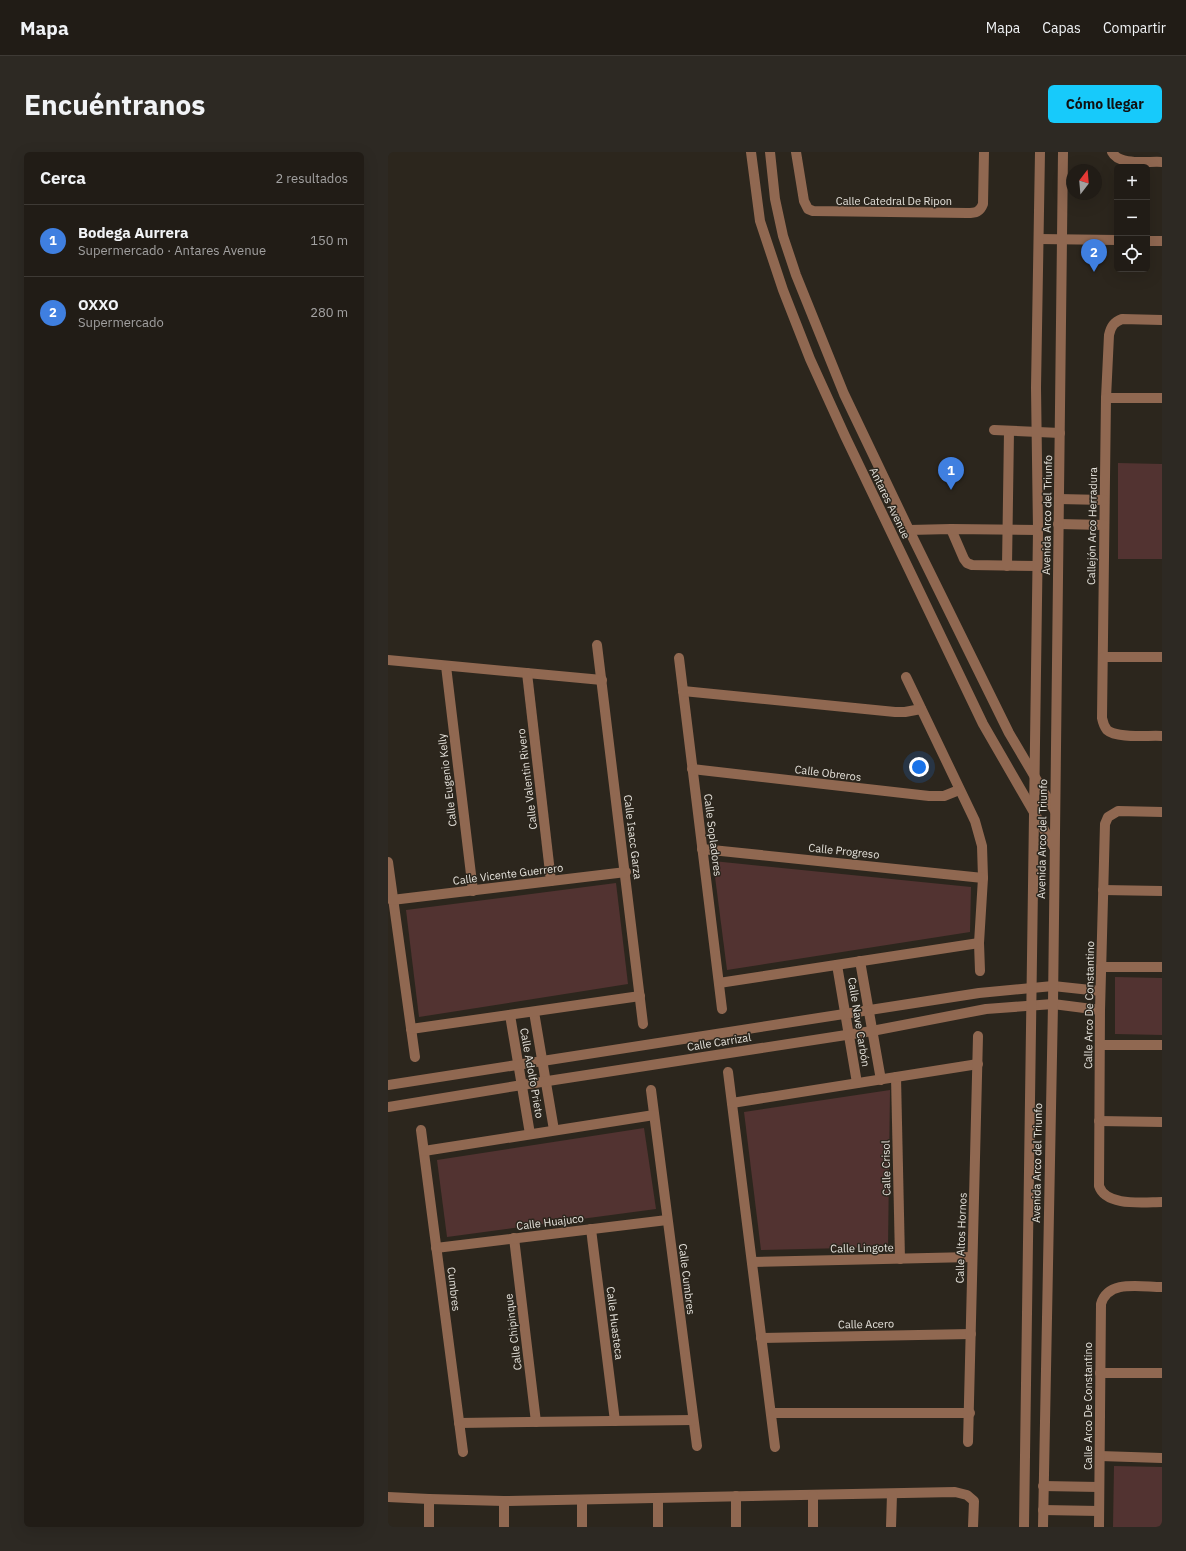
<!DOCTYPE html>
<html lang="es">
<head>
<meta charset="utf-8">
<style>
  :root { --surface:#211c16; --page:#2d2923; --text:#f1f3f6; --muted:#a2a1a1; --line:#3e3a35; --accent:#17cafb }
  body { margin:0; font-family:"IBM Plex Sans",sans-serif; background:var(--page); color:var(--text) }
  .controls { position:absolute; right:12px; top:12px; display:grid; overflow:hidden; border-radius:6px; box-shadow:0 4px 16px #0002 }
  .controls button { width:36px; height:36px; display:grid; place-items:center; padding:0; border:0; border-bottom:1px solid var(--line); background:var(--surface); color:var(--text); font:20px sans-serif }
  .compass { position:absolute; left:678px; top:12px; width:36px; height:36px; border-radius:50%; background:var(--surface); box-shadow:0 4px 16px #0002; rotate:16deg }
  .you { position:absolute; left:531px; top:615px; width:14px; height:14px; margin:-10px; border:3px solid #fff; border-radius:50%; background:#1a73e8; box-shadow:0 0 0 6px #1a73e833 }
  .badge { display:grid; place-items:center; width:26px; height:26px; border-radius:50%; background:var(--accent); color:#fff; font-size:13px; font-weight:700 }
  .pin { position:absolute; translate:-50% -33px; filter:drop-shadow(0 1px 2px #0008) }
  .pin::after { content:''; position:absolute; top:21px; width:14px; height:12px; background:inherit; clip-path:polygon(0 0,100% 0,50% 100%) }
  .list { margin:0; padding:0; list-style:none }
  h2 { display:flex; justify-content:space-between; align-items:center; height:52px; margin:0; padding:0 16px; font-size:17px }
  h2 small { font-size:13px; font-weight:400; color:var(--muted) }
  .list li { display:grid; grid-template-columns:26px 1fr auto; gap:12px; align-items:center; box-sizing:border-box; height:72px; padding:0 16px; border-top:1px solid var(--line) }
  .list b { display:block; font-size:15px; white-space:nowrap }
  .list p { margin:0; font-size:13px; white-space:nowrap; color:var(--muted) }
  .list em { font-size:13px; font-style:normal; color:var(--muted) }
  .icon { flex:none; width:22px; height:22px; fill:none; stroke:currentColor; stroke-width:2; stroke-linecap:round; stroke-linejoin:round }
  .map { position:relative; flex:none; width:774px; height:1375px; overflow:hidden; border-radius:6px }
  header { display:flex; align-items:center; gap:24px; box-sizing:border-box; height:56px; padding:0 20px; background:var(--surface); border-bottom:1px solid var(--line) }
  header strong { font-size:19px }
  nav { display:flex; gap:22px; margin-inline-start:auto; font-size:14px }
  .intro { display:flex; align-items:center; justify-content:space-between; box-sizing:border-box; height:96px; padding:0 24px }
  h1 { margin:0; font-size:28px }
  .button { padding:10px 18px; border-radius:6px; background:var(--accent); color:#111; font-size:14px; font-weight:700 }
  main { display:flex; gap:24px; padding:0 24px }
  aside { flex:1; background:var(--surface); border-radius:6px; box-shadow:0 4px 16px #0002 }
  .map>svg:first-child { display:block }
  .green { fill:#523331 }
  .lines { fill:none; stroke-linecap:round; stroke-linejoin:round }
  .minor { stroke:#906851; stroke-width:10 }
  .labels { text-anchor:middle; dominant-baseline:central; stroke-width:3; stroke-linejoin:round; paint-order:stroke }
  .street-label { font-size:11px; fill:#e6e3dc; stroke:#2c261d }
</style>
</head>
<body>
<header>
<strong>Mapa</strong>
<nav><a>Mapa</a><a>Capas</a><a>Compartir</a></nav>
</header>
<div class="intro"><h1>Encuéntranos</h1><a class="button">Cómo llegar</a></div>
<main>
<aside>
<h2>Cerca<small>2 resultados</small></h2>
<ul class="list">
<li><span class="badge" style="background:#3f7fe0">1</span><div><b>Bodega Aurrera</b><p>Supermercado · Antares Avenue</p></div><em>150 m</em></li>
<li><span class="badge" style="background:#3f7fe0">2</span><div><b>OXXO</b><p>Supermercado</p></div><em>280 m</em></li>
</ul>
</aside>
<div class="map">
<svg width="774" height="1375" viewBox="0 0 774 1375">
  <rect width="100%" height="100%" fill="#2c261d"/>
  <g class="green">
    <path d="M730,311L774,312V407H730Z"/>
    <path d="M325,709L583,735L582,780L339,818Z"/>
    <path d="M228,731L240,832L31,865L18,758Z"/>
    <path d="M727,825L774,826V883L727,882Z"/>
    <path d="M502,938L500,1095L373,1098L356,960Z"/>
    <path d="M256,976L268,1057L59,1085L49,1008Z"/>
    <path d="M726,1314L774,1315V1375H725Z"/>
  </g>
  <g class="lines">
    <g class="minor">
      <path d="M363,0L372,69L395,138L422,207L457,284L595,572L666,695"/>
      <path d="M382,0L387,47L395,84L408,123L456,242L521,378L621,581L667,659"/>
      <path d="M408,0L416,49L420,57L425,59L579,61C588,61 592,60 595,52L596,0"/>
      <path d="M724,0C731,14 760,9 774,10"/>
      <path d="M651,87L729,88"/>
      <path d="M759,89H774"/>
      <path d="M774,168L734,167C726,170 723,174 721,183L718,246L714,566C715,571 716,574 719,578C729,587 761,583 774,584"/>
      <path d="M718,246H774"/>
      <path d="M606,278L672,281"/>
      <path d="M671,347L716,348"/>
      <path d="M670,372L716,373"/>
      <path d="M563,377L576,407L579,411L584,413L649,414"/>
      <path d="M521,378L563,377L650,378"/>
      <path d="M619,414L621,279"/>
      <path d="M209,493L255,872"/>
      <path d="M715,505H774"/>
      <path d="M291,506L334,857"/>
      <path d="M0,508L214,528"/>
      <path d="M58,514L85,739"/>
      <path d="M139,521L163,729"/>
      <path d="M518,525L587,669L594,694L595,726L591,791L592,819"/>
      <path d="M295,539L507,560H517L533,557"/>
      <path d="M304,617L541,644H556L571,638"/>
      <path d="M774,660L730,659L720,665L717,672L712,858L711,1034C718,1055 756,1050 774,1050"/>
      <path d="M314,697L595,726"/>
      <path d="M0,710L27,905"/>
      <path d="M715,738L774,739"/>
      <path d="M4,748L238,720"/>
      <path d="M472,809L493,928"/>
      <path d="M449,813L469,931"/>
      <path d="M713,815H774"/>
      <path d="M331,831L591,791"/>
      <path d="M146,860L166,978"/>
      <path d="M122,863L142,982"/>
      <path d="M23,877L252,844"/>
      <path d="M712,893H774"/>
      <path d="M340,920L387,1295"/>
      <path d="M508,925L512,1107"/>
      <path d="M0,933L591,841L665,834L712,839"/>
      <path d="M263,938L309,1294"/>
      <path d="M344,951L590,912"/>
      <path d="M0,955L134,933L484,879L598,857L665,852L712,858"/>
      <path d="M711,969L774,970"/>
      <path d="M33,978L75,1300"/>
      <path d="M36,999L266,963"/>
      <path d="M203,1077L227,1269"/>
      <path d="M126,1086L148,1270"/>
      <path d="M48,1096L279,1068"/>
      <path d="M364,1110L584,1105"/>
      <path d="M373,1186L583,1182"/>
      <path d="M712,1221H774"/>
      <path d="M383,1261H582"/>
      <path d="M71,1271L305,1268"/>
      <path d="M580,1290L590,884"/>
      <path d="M712,1304L774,1306"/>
      <path d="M655,1334L711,1335"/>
      <path d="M0,1345L41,1347L116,1349L567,1340L579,1343L586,1349L585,1375"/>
      <path d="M270,1346V1375"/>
      <path d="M655,1358L711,1359"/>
      <path d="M41,1375V1347"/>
      <path d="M116,1375V1349"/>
      <path d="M194,1375V1348"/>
      <path d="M348,1375V1344"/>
      <path d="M425,1375V1343"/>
      <path d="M503,1375L504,1342"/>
      <path d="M636,1375L650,378L648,236L652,0"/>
      <path d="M655,1375L665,852L675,0"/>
      <path d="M711,1375L713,1152C720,1127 753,1135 774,1135"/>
    </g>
  </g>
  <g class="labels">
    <g class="street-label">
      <text x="506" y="49">Calle Catedral De Ripon</text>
      <text transform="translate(502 351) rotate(64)">Antares Avenue</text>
      <text transform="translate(659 363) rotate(-89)">Avenida Arco del Triunfo</text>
      <text transform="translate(704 374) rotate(-89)">Callejón Arco Herradura</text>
      <text transform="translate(440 621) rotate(7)">Calle Obreros</text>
      <text transform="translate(139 627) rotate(-97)">Calle Valentin Rivero</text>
      <text transform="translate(59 628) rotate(-97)">Calle Eugenio Kelly</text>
      <text transform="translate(325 683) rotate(83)">Calle Sopladores</text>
      <text transform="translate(245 685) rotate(83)">Calle Isacc Garza</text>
      <text transform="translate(654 687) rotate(-89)">Avenida Arco del Triunfo</text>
      <text transform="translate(456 699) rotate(6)">Calle Progreso</text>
      <text transform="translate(120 722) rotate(-7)">Calle Vicente Guerrero</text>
      <text transform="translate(701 853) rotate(-89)">Calle Arco De Constantino</text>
      <text transform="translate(471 870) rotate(81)">Calle Nave Carbón</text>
      <text transform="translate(331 890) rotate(-9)">Calle Carrizal</text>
      <text transform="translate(144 921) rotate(80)">Calle Adolfo Prieto</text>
      <text transform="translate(649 1011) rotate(-89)">Avenida Arco del Triunfo</text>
      <text transform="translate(498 1016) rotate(-91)">Calle Crisol</text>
      <text transform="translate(162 1070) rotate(-7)">Calle Huajuco</text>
      <text transform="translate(573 1086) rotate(-88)">Calle Altos Hornos</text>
      <text transform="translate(474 1096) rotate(-1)">Calle Lingote</text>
      <text transform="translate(299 1127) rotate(83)">Calle Cumbres</text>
      <text transform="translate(66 1137) rotate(83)">Cumbres</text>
      <text transform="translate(227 1171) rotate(83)">Calle Huasteca</text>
      <text transform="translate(478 1172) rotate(-1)">Calle Acero</text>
      <text transform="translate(125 1180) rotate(-97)">Calle Chipinque</text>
      <text transform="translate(700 1254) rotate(-90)">Calle Arco De Constantino</text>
    </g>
  </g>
</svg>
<div class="controls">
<button>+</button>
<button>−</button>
<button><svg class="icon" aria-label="locate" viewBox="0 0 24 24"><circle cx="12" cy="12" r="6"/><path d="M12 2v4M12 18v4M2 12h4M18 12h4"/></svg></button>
</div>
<svg class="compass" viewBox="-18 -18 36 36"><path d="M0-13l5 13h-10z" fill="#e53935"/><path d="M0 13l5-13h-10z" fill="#a2a1a1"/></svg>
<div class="you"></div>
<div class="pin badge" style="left:563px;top:338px;background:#3f7fe0">1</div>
<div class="pin badge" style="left:706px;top:120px;background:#3f7fe0">2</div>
</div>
</main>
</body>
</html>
